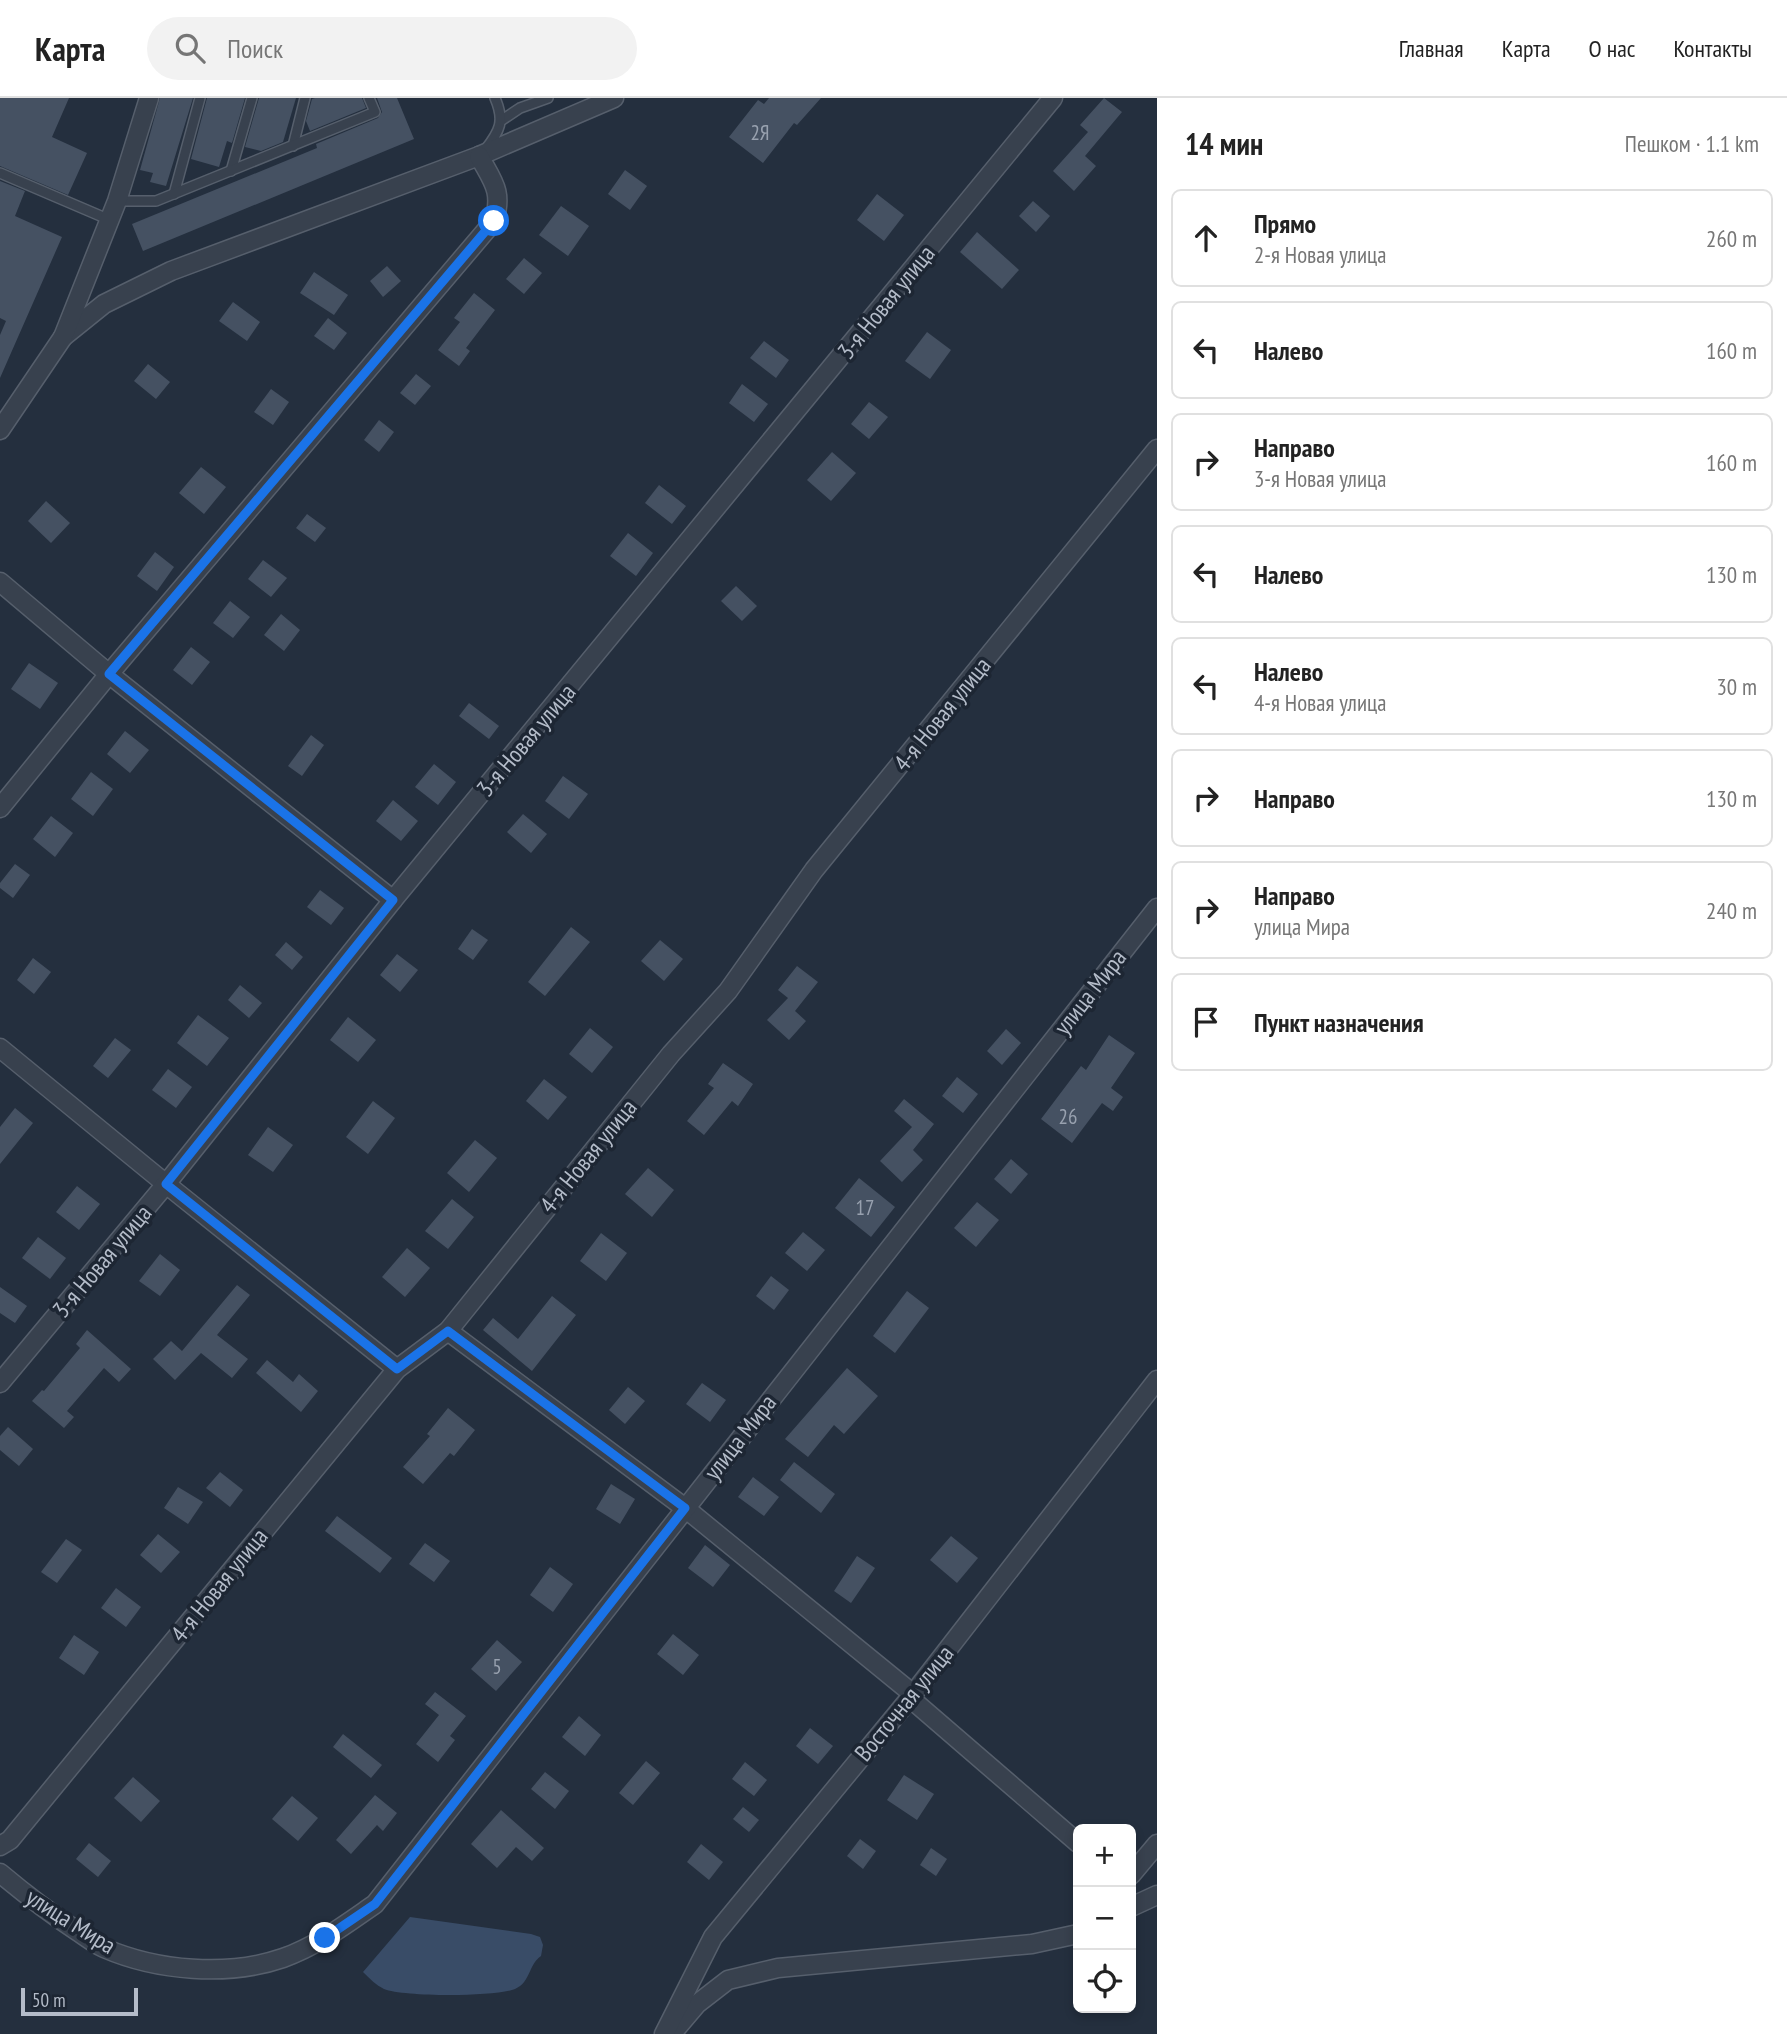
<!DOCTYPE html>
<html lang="ru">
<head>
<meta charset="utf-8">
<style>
  :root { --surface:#fff; --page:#f2f2f2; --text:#222; --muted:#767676; --line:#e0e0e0 }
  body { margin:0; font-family:"PT Sans Narrow",sans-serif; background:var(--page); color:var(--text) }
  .controls { position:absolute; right:21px; bottom:21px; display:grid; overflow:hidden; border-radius:10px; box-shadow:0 4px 10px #0003 }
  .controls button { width:63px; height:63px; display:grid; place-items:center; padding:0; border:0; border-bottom:2px solid var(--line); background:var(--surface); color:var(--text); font:35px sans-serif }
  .scale { position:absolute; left:21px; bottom:18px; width:117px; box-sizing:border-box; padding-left:7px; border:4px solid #b4bcc9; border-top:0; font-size:19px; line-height:24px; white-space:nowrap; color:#b4bcc9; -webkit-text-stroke:5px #1d2633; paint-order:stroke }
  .stop { position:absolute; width:21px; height:21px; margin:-16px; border:5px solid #1a73e8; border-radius:50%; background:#fff }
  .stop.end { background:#1a73e8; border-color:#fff; box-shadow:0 2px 7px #0008 }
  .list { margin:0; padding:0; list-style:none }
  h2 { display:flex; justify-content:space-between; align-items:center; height:91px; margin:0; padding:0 28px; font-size:30px }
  h2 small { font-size:23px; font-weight:400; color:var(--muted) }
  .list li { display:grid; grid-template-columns:46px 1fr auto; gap:21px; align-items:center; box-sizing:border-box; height:98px; margin:0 14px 14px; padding:0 14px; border:2px solid var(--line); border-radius:10px }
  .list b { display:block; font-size:26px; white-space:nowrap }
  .list p { margin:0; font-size:23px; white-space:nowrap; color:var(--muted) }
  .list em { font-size:23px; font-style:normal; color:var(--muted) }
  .icon { flex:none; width:38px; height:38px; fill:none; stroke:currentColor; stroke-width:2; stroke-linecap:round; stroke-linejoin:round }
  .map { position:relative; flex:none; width:1157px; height:1936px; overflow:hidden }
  header { display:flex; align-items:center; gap:42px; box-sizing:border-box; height:98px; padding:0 35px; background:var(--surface); border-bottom:2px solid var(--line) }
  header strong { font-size:33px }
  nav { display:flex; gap:38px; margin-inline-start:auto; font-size:24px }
  .search { width:490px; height:63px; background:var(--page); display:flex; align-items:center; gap:18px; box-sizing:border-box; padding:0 24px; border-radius:38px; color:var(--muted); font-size:26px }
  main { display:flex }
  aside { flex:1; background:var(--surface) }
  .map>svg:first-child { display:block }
  .water { fill:#394c67 }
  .building { fill:#455162 }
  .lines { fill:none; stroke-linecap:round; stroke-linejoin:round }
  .lane-casing { stroke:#565f6c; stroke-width:12 }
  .street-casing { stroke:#565f6c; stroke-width:21 }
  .lane { stroke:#38414e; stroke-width:9 }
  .street { stroke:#38414e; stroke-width:18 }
  .route { stroke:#1a73e8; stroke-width:9 }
  .labels { text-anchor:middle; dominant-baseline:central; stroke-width:7; stroke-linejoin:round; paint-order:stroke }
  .number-label { font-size:21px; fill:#98a1af }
  .street-label { font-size:24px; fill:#b4bcc9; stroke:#1d2633 }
</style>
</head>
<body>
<header>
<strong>Карта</strong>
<div class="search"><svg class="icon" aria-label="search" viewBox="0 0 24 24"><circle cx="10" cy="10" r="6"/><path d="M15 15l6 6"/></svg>Поиск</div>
<nav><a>Главная</a><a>Карта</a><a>О нас</a><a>Контакты</a></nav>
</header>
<main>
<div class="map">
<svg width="1157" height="1936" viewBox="0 0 1157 1936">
  <rect width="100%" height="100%" fill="#242f3e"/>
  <path class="water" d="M410,1819L531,1836L540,1839L543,1847L541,1858C528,1867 531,1884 515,1891C495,1899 404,1899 384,1891C376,1887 370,1881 363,1874Z"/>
  <g class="building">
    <path d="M0,0H69L52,39L87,55L68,97L0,68Z"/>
    <path d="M160,0H193L166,88L150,84L153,75L140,72Z"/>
    <path d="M207,0H245L232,45L227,43L219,69L191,61Z"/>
    <path d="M259,0H296L283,44L261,53L245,49Z"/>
    <path d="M315,0H362L366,10L310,33L306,23L312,1Z"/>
    <path d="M377,0H397L414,41L143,153L132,126L317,50L316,46L378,20L382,14Z"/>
    <path d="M769,0H821L797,27L794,25L763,65L729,39L758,2L764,6Z"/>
    <path d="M1104,0L1122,14L1085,58L1096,68L1074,93L1053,73L1088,34L1080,27Z"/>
    <path d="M625,72L647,88L630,112L608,96Z"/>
    <path d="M0,83L25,93L15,118L62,139L0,280V237L6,223L0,220Z"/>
    <path d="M877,96L904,117L884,143L857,122Z"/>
    <path d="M1033,103L1050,118L1036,134L1019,118Z"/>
    <path d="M561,108L589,128L568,158L539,137Z"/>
    <path d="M977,134L1019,172L1002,191L960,154Z"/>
    <path d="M524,160L542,175L524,196L506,181Z"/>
    <path d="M387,168L401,183L383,199L370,183Z"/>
    <path d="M314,174L348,197L334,217L300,195Z"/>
    <path d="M474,195L495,212L466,250L470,253L459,268L438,252L460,224L454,220Z"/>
    <path d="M233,204L260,224L247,243L219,223Z"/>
    <path d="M328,220L347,235L334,252L314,238Z"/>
    <path d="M927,234L951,252L930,281L905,263Z"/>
    <path d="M764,243L789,262L776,280L750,260Z"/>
    <path d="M148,266L170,284L156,301L134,283Z"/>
    <path d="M416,276L431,288L415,307L400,295Z"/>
    <path d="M742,286L768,306L754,324L729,305Z"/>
    <path d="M271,291L289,304L273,327L254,314Z"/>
    <path d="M869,304L888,319L869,341L851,326Z"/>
    <path d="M379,322L394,334L379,354L364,342Z"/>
    <path d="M832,354L856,375L831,403L807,382Z"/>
    <path d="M201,369L226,389L204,416L179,395Z"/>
    <path d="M659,387L686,408L672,426L645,405Z"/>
    <path d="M46,403L70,425L51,445L28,423Z"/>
    <path d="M307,416L326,430L315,444L296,430Z"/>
    <path d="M628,435L653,455L636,478L610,458Z"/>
    <path d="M155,454L174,469L157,493L137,478Z"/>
    <path d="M263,462L287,480L271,499L248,481Z"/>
    <path d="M736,488L757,508L742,523L721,503Z"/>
    <path d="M230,503L250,519L233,540L213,525Z"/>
    <path d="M281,516L300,532L284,553L264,537Z"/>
    <path d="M191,549L210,564L192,587L173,572Z"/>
    <path d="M29,565L58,585L40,611L11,591Z"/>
    <path d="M469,605L499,628L489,641L459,618Z"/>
    <path d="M125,633L149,652L130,675L107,656Z"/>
    <path d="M311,637L324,647L302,678L288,668Z"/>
    <path d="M434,666L456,684L438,707L415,689Z"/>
    <path d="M91,674L113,691L93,718L71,701Z"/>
    <path d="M563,678L588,696L569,721L545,703Z"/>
    <path d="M393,702L418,723L401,743L376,723Z"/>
    <path d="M523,716L547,736L531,755L507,734Z"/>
    <path d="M51,718L73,735L55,759L33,741Z"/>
    <path d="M15,766L30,777L13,800L0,790V785Z"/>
    <path d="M320,792L344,810L331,827L307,809Z"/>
    <path d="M571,829L590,844L545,898L528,884Z"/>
    <path d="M472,831L488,842L473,862L458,851Z"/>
    <path d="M660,842L683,861L664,883L641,863Z"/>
    <path d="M286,844L303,859L292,872L275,857Z"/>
    <path d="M397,856L418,872L400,894L380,877Z"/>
    <path d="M33,860L51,874L34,896L17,882Z"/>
    <path d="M797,868L818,884L795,913L806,923L789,942L767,922L788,900L778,892Z"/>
    <path d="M240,887L262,905L249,920L228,902Z"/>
    <path d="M198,917L229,940L207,968L177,945Z"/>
    <path d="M348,919L376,942L358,964L330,942Z"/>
    <path d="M590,930L613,949L592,975L569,956Z"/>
    <path d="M1006,931L1021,945L1002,967L987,953Z"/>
    <path d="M1109,937L1135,955L1111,990L1123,999L1113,1013L1102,1005L1072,1045L1041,1021L1081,968L1086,972Z"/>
    <path d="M115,940L131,952L108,980L93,968Z"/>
    <path d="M723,965L753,986L738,1008L732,1003L704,1037L687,1023L714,990L708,986Z"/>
    <path d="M168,971L192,989L176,1010L152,992Z"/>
    <path d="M957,979L978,996L963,1015L942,998Z"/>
    <path d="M544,981L567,999L548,1022L526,1003Z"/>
    <path d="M904,1001L934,1026L913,1052L923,1062L902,1084L880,1063L912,1029L894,1013Z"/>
    <path d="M373,1003L395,1020L368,1056L346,1039Z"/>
    <path d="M15,1010L33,1025L0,1066V1029Z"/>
    <path d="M268,1029L293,1047L273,1074L248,1057Z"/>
    <path d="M475,1042L497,1060L469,1094L447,1075Z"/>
    <path d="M1011,1061L1028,1076L1011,1096L994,1081Z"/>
    <path d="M648,1070L674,1092L652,1119L625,1096Z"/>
    <path d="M859,1080L895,1109L871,1139L835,1110Z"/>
    <path d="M77,1088L100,1106L79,1132L56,1114Z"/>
    <path d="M452,1101L474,1119L448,1151L425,1133Z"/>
    <path d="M977,1104L999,1122L976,1149L954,1130Z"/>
    <path d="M803,1134L825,1152L807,1173L785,1155Z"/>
    <path d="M601,1135L627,1155L606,1183L580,1163Z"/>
    <path d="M38,1139L66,1160L50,1181L22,1160Z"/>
    <path d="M407,1150L430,1170L405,1199L382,1179Z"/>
    <path d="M160,1156L180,1172L160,1198L139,1183Z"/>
    <path d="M771,1178L789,1192L774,1212L756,1198Z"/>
    <path d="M237,1187L250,1197L217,1237L248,1261L232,1280L201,1255L175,1282L153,1261L171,1243L182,1253Z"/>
    <path d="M0,1189L27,1208L15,1225L0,1215Z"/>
    <path d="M907,1193L929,1210L895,1255L873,1238Z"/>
    <path d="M552,1198L576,1217L532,1273L483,1232L493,1220L518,1241Z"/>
    <path d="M87,1232L131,1271L119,1284L104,1270L67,1313L74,1319L64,1330L32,1303L42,1292L44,1293L80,1250L76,1246Z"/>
    <path d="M267,1262L293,1284L299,1276L318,1293L301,1314L256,1275Z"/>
    <path d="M847,1270L878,1298L844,1336L834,1327L808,1359L785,1341Z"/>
    <path d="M702,1285L726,1302L710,1324L686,1306Z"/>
    <path d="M628,1289L645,1303L625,1326L609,1312Z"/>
    <path d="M448,1310L475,1332L454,1358L450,1355L423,1386L403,1369L430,1338L427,1336Z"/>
    <path d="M8,1329L33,1351L19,1368L0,1352V1338Z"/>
    <path d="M794,1364L835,1396L821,1415L780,1382Z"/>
    <path d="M220,1374L243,1392L230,1409L206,1390Z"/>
    <path d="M753,1379L779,1399L764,1418L738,1399Z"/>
    <path d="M611,1386L635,1401L620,1426L596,1411Z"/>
    <path d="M178,1389L203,1404L188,1426L164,1410Z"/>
    <path d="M337,1418L392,1460L380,1475L325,1433Z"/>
    <path d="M158,1436L180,1454L161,1475L140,1457Z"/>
    <path d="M951,1438L978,1460L957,1485L930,1462Z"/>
    <path d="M66,1441L82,1452L57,1485L41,1474Z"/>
    <path d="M425,1445L450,1463L434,1484L409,1466Z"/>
    <path d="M705,1447L730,1467L713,1489L688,1470Z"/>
    <path d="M857,1458L875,1470L851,1505L834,1493Z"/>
    <path d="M550,1469L573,1486L553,1514L530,1497Z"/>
    <path d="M116,1490L141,1509L126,1529L101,1510Z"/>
    <path d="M673,1536L699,1557L683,1577L657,1556Z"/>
    <path d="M74,1537L99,1554L84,1577L59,1560Z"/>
    <path d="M497,1542L522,1564L496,1593L471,1571Z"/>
    <path d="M435,1594L466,1618L450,1638L455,1642L438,1664L416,1646L439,1617L425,1606Z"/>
    <path d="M579,1618L601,1637L585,1658L562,1639Z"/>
    <path d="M810,1630L833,1648L818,1666L796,1648Z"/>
    <path d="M343,1636L382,1667L371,1680L333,1649Z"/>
    <path d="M646,1663L660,1675L633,1707L619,1695Z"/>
    <path d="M745,1664L767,1682L754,1698L732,1681Z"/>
    <path d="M545,1674L569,1693L555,1711L531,1691Z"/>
    <path d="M904,1677L934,1696L917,1722L887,1702Z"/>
    <path d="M133,1679L160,1703L141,1724L114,1700Z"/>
    <path d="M375,1697L397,1715L383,1733L377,1727L351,1756L336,1742Z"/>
    <path d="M292,1698L318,1720L298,1743L272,1721Z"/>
    <path d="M743,1709L759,1722L749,1734L733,1721Z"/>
    <path d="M501,1712L544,1750L532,1763L516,1749L497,1770L471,1746Z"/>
    <path d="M860,1741L876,1753L863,1771L847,1758Z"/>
    <path d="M89,1745L111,1763L98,1779L76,1761Z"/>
    <path d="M701,1746L723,1764L709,1782L687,1764Z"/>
    <path d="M931,1750L947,1761L936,1778L920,1767Z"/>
  </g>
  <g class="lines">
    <g class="lane-casing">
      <g id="lane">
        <path d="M502,22L520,10L548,0"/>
        <path d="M293,48L305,0"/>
        <path d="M485,52C500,33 505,23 495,0"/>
        <path d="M231,73L252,0"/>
        <path d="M0,75L110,122"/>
        <path d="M174,96L200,0"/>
        <path d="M117,103H156L375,14L369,0"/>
      </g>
    </g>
    <g class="street-casing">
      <g id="street">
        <path d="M63,239L104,206L171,173L479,58L614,0"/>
        <path d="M0,332L63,239L117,103L149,0"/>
        <path d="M0,484L109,576L393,802"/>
        <path d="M0,710L109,576L494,123C503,93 493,84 479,58"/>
        <path d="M0,950L166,1086L397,1271"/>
        <path d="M448,1233L685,1410L913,1596"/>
        <path d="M0,1285L166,1086L393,802L1053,0"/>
        <path d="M910,1600L1078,1745"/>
        <path d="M0,1748L10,1742L397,1271L448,1233L671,956L728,893L814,772L1157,351"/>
        <path d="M0,1775C25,1796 50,1815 77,1833C86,1839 95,1846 104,1850C157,1873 228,1879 283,1860C317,1848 346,1826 375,1806L1157,810"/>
        <path d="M1131,1777L1157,1746"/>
        <path d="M1131,1809L1157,1797"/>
        <path d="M674,1933L697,1906L728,1882L778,1870L1032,1846L1078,1836"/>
        <path d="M664,1936L713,1839L910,1600L1157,1282"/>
      </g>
    </g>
    <use href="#lane" class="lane"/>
    <use href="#street" class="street"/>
  </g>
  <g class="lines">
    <path class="route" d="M325,1840L375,1806L685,1410L448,1233L397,1271L166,1086L393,802L109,576L494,123"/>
  </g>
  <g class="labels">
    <g class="number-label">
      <text x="760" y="34">2Я</text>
      <text x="1068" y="1018">26</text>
      <text x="865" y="1109">17</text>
      <text x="497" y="1568">5</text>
    </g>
    <g class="street-label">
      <text transform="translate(886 204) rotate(-51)">3-я Новая улица</text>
      <text transform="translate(942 616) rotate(-51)">4-я Новая улица</text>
      <text transform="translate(526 642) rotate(-50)">3-я Новая улица</text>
      <text transform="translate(1090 894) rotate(-52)">улица Мира</text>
      <text transform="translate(588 1058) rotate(-51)">4-я Новая улица</text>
      <text transform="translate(102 1163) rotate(-50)">3-я Новая улица</text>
      <text transform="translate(740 1339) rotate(-52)">улица Мира</text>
      <text transform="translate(219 1487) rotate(-51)">4-я Новая улица</text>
      <text transform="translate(904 1605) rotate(-51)">Восточная улица</text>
      <text transform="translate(71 1823) rotate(32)">улица Мира</text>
    </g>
  </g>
</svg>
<div class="controls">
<button>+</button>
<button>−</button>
<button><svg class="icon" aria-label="locate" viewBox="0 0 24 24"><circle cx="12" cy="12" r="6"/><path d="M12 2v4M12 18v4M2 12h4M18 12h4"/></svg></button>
</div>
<div class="scale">50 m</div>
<div class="stop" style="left:494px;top:123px"></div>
<div class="stop end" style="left:325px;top:1840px"></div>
</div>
<aside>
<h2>14 мин<small>Пешком · 1.1 km</small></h2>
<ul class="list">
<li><svg class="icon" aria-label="ahead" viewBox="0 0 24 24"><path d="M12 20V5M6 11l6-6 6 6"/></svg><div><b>Прямо</b><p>2-я Новая улица</p></div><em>260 m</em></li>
<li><svg class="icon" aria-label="left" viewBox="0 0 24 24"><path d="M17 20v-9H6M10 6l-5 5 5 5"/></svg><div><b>Налево</b></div><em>160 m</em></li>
<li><svg class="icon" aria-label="right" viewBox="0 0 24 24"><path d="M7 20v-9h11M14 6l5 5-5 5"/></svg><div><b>Направо</b><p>3-я Новая улица</p></div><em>160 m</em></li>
<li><svg class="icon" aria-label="left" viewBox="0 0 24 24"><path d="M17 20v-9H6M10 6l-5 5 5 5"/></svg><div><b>Налево</b></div><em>130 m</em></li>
<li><svg class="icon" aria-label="left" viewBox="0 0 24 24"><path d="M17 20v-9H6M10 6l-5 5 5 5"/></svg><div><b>Налево</b><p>4-я Новая улица</p></div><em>30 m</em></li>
<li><svg class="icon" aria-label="right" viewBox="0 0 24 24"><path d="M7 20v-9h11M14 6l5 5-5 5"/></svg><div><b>Направо</b></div><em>130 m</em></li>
<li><svg class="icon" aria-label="right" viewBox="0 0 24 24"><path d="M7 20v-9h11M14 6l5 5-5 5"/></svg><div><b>Направо</b><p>улица Мира</p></div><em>240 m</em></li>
<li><svg class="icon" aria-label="arrive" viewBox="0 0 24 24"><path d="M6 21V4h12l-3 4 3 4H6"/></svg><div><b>Пункт назначения</b></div></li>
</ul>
</aside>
</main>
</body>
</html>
